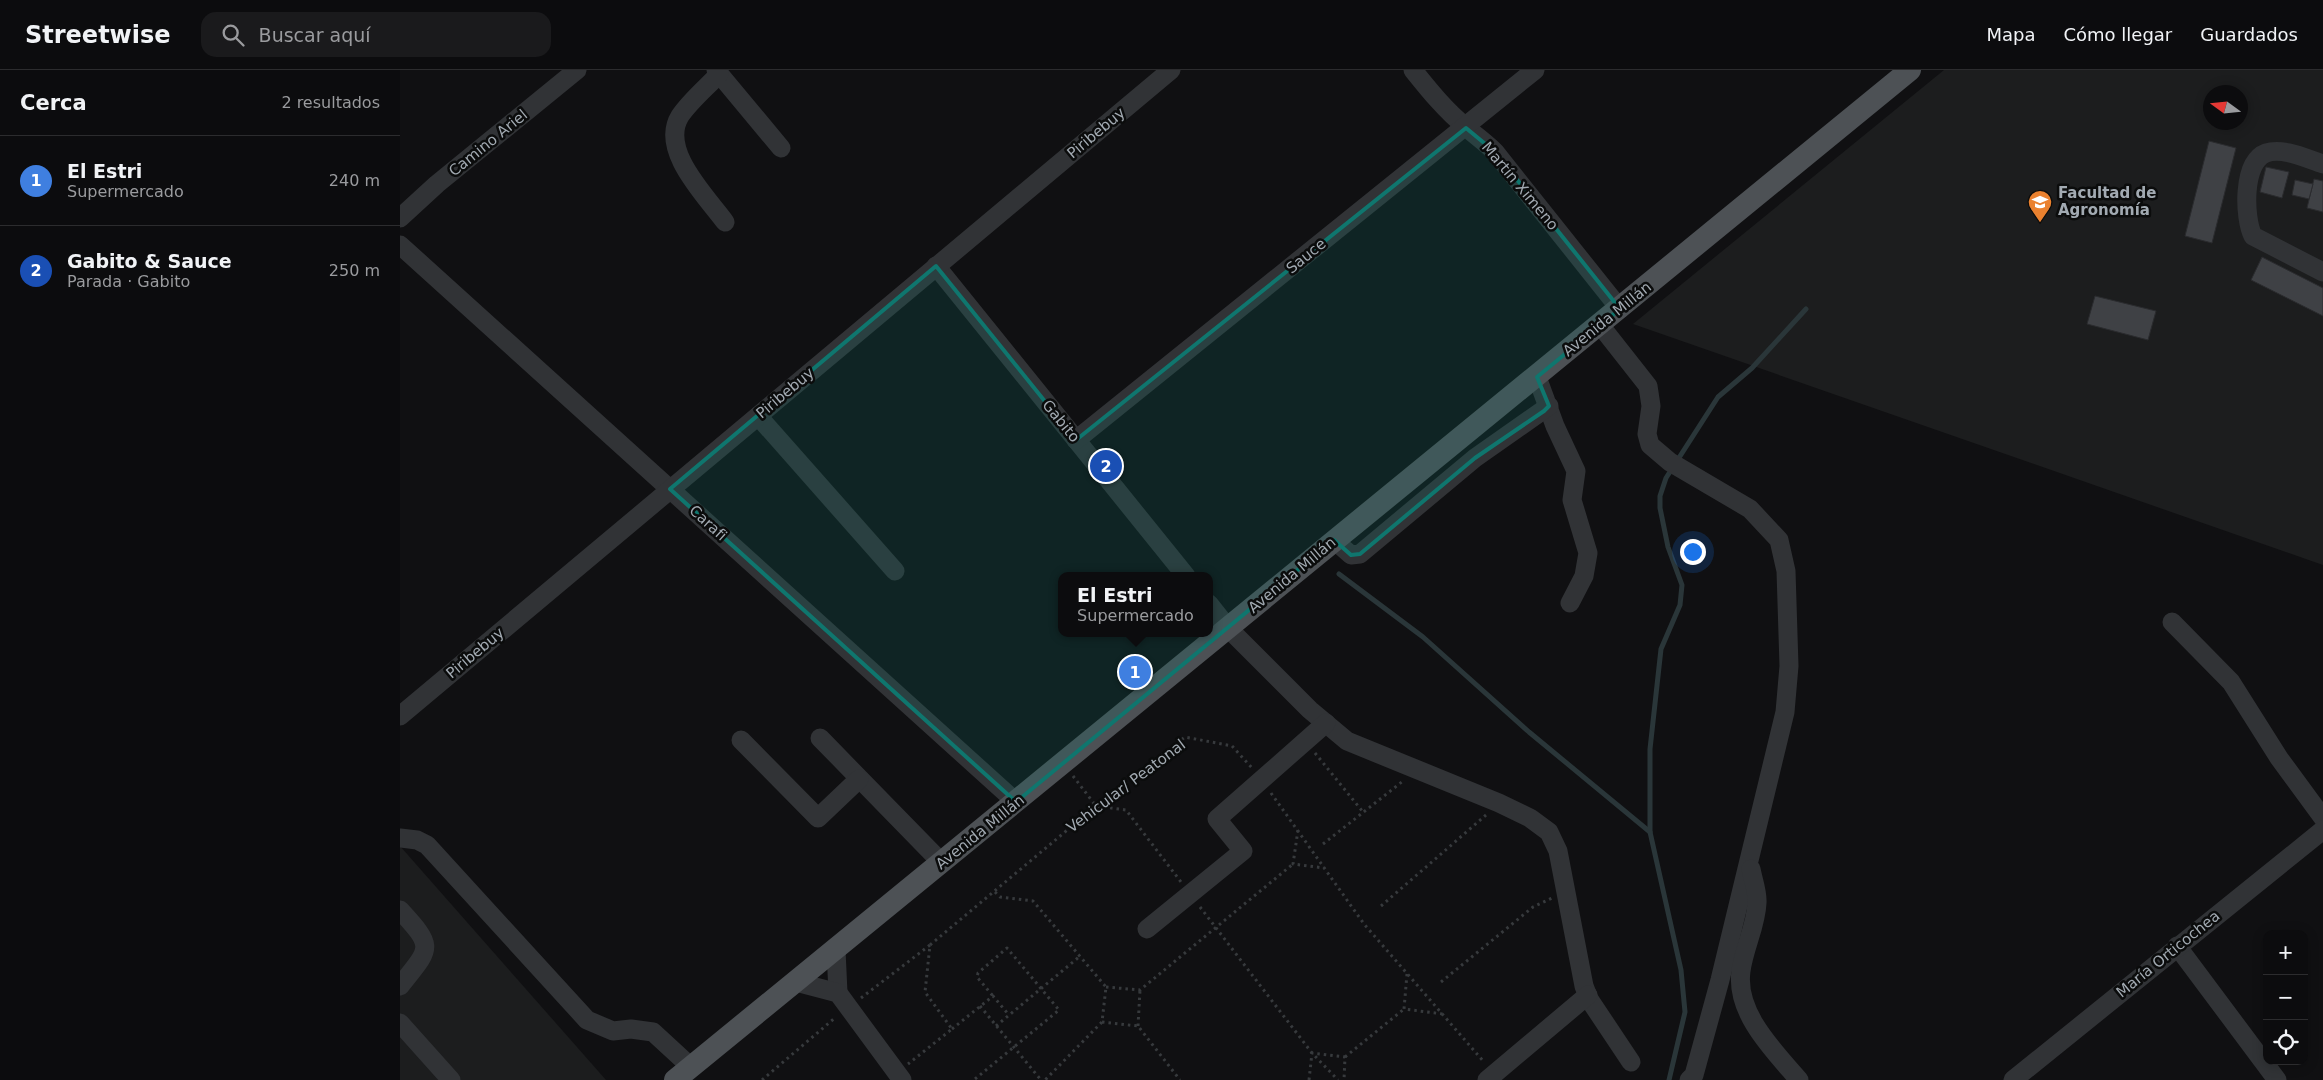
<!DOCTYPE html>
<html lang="es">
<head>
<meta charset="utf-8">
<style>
  :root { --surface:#0c0c0e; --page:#1a1a1c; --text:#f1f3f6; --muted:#9a9b9e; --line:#2c2c2e; --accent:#ea812f }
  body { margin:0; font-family:"DejaVu Sans",sans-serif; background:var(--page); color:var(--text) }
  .controls { position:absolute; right:15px; bottom:15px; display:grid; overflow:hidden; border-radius:10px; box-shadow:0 2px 12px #0003 }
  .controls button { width:45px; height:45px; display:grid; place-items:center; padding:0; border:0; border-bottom:1px solid var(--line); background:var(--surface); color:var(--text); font:25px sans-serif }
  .compass { position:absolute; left:1803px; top:15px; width:45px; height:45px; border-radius:50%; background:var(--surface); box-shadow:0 2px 12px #0003; rotate:285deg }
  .you { position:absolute; left:1292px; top:481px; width:18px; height:18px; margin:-12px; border:4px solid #fff; border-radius:50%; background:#1a73e8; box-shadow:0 0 0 8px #1a73e833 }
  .badge { display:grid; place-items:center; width:32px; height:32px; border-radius:50%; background:var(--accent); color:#fff; font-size:16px; font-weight:700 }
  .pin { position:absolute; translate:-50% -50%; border:2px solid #fff; box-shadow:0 1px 5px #0006 }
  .popup { position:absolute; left:658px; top:502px; width:155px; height:65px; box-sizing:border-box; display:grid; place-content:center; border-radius:10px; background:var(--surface); filter:drop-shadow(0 1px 4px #0005); font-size:16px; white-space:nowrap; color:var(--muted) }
  .popup b { font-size:19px; color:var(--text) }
  .popup::after { content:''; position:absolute; left:50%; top:100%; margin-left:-10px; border:10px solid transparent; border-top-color:var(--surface) }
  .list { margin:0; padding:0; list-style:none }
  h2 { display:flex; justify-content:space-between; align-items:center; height:65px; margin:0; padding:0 20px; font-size:21px }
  h2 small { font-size:16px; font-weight:400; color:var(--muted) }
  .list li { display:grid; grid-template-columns:32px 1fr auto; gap:15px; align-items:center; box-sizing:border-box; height:90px; padding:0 20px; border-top:1px solid var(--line) }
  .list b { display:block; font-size:19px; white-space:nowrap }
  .list p { margin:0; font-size:16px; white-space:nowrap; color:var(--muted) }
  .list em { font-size:16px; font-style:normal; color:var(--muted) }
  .icon { flex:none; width:28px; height:28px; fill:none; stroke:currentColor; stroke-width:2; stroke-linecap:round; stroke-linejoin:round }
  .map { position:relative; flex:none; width:1923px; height:1010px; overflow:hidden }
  header { display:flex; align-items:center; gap:30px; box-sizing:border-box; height:70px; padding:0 25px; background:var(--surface); border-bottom:1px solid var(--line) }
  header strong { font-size:24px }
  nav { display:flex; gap:28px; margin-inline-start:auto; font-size:18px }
  .search { width:350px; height:45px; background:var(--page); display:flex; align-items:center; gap:12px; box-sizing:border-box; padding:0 18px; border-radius:15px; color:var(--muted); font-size:19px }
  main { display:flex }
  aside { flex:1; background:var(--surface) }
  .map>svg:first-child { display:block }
  .built { fill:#1c1d1e; fill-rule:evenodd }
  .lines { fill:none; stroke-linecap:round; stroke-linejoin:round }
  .stream { stroke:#2a3639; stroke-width:5 }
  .building { fill:#3f4145; stroke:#2a2b2e }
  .path { stroke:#373a3d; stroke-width:3; stroke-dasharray:2.5 4; stroke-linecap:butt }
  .minor { stroke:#313336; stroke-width:19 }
  .major { stroke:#4d5155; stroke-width:22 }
  .marked { fill:#0f766e; fill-opacity:0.2; stroke:#0f766e; stroke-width:4; stroke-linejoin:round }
  .labels { text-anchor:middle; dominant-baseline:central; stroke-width:5; stroke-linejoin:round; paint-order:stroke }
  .street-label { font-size:15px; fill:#a2aab2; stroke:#0b0c0c }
  .poi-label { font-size:15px; font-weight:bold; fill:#a2aab2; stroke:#0b0c0c; text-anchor:start }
</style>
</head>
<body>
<header>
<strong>Streetwise</strong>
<div class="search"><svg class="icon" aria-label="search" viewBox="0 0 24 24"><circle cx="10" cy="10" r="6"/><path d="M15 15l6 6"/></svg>Buscar aquí</div>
<nav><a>Mapa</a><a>Cómo llegar</a><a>Guardados</a></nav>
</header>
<main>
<aside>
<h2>Cerca<small>2 resultados</small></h2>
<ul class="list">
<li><span class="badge" style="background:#3f7fe0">1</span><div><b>El Estri</b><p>Supermercado</p></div><em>240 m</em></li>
<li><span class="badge" style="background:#1a4fb4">2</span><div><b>Gabito &amp; Sauce</b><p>Parada · Gabito</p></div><em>250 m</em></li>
</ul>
</aside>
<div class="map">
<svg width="1923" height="1010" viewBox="0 0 1923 1010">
  <rect width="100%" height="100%" fill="#101012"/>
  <g class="built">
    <path d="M1544,0H1923V495L1233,254ZM1810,22H1840V52H1810Z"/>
    <path d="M0,776L206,1010H0Z"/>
  </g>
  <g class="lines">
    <g class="stream">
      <path d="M939,504L1023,567L1129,662L1250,762"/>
      <path d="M1269,1010L1285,942L1281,900L1250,762V679L1261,579L1280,535L1282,515L1268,477L1260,438V426L1266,408L1318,327L1352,298L1406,239"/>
    </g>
  </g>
  <g class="building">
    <path d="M1809,71L1836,78L1812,173L1785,166Z"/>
    <path d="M1866,97L1889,102L1882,128L1860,122Z"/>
    <path d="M1914,109L1923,111V142L1907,138Z"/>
    <path d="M1895,110L1913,114L1909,129L1892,125Z"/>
    <path d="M1862,187L1923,218V246L1851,210Z"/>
    <path d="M1695,226L1756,241L1748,270L1687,254Z"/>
  </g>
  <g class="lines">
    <g class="path">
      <path d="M915,683L963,742"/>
      <path d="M673,706L696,736L726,740L781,812"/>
      <path d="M871,723L964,854L1084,992"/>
      <path d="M898,760L893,794L924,798"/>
      <path d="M923,774L1003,711"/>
      <path d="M595,822L600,827L633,831L706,917L702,952L645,1010"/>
      <path d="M981,836L1086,745"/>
      <path d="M800,837L912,983L938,1010"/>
      <path d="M530,875L696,736L785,667L832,676L852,698"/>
      <path d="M1007,904L1004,939L1043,944"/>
      <path d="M1041,912L1133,837L1152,828"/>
      <path d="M706,917L740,920L893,794"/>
      <path d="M461,928L530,875L525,922L552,959L508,994"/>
      <path d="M580,936L641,1010"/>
      <path d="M702,952L738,956L780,1010"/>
      <path d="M596,956L679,887"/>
      <path d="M738,956L740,920"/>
      <path d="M552,959L593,926L609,945"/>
      <path d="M945,987L1004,939"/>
      <path d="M575,1009L659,940L607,878L578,903L577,907L593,926"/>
      <path d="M362,1010L436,947"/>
      <path d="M909,1010L912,983L945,987L944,1010"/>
    </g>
    <g class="minor">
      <path d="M316,0L381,78"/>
      <path d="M1013,0C1029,20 1046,41 1066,57C1076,66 1086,73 1095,82L1220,239"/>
      <path d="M319,4C307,17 290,31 280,46C259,80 306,126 325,152"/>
      <path d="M1923,94C1907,89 1883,77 1866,83C1842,92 1844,148 1853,166L1923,202"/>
      <path d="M0,148L37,114L177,0"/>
      <path d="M0,175L616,732"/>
      <path d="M536,196L786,506"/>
      <path d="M1200,255L1248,316L1251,336L1247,364L1250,375L1270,392L1350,439L1379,470L1386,501L1389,596L1385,642L1320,910L1294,1005L1289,1010"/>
      <path d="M1137,307L1155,356L1176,401L1172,430L1188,483L1184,506L1170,533"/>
      <path d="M358,346L495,501"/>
      <path d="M676,370L1135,0"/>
      <path d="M934,470L951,485L960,484L1075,388L1149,336"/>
      <path d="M809,534L828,558L910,640L947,671L1099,733L1130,748L1149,762L1158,781L1184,916L1189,929L1231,992"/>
      <path d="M1772,552L1831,612L1879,688L1923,748"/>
      <path d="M0,646L771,0"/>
      <path d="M420,668L542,793"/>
      <path d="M341,670L418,748L459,709"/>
      <path d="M0,768L17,770L27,775L187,950L213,961L231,959L253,962L291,997"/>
      <path d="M1351,799C1353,810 1358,823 1357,833C1356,856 1344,878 1341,901C1335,943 1374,981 1399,1010"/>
      <path d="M0,840C35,878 31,877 0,916"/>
      <path d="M747,859L843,781L817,749L926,653"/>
      <path d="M1777,876L1877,1010"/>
      <path d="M436,880L438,923"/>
      <path d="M396,912L438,923L502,1010"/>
      <path d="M0,953L51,1010"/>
      <path d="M1087,1010L1188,925"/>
      <path d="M1613,1010L1923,760"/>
    </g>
    <path class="major" d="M275,1010L1510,0"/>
  </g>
  <path class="marked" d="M1066,58L1095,82L1220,239L1137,307L1149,336L1144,341L1075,388L960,484L951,485L934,470L616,732L270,419L536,196L676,370Z"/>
  <defs>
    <g id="university-pin" transform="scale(1.25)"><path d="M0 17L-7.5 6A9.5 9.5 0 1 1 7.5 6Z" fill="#ea812f" stroke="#0b0c0c"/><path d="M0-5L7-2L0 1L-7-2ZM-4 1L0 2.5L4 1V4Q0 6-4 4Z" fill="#fff"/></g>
  </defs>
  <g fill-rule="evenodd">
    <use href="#university-pin" x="1640" y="132"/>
  </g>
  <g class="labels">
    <g class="street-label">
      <text transform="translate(696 63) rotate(-40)">Piribebuy</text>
      <text transform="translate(88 73) rotate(-39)">Camino Ariel</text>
      <text transform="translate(1120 116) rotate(50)">Martín Ximeno</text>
      <text transform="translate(906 186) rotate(-39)">Sauce</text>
      <text transform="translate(1207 249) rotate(-39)">Avenida Millán</text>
      <text transform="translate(385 323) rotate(-40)">Piribebuy</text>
      <text transform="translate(661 351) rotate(51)">Gabito</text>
      <text transform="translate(308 453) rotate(42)">Carafi</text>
      <text transform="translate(892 505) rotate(-40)">Avenida Millán</text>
      <text transform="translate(75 583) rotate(-40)">Piribebuy</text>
      <text transform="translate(726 716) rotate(-37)">Vehicular/ Peatonal</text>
      <text transform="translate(580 762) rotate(-39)">Avenida Millán</text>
      <text transform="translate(1768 884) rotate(-39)">María Orticochea</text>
    </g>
    <g class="poi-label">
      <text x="1658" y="123">Facultad de<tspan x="1658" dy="17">Agronomía</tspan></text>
    </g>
  </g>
</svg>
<div class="controls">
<button>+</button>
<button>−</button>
<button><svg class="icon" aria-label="locate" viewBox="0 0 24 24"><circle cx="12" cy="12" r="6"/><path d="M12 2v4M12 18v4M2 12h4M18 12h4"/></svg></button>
</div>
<svg class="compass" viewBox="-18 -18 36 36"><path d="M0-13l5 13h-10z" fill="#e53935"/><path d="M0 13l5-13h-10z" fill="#9a9b9e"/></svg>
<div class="you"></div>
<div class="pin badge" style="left:735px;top:602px;background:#3f7fe0">1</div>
<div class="popup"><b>El Estri</b>Supermercado</div>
<div class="pin badge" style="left:706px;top:396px;background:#1a4fb4">2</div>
</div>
</main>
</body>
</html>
